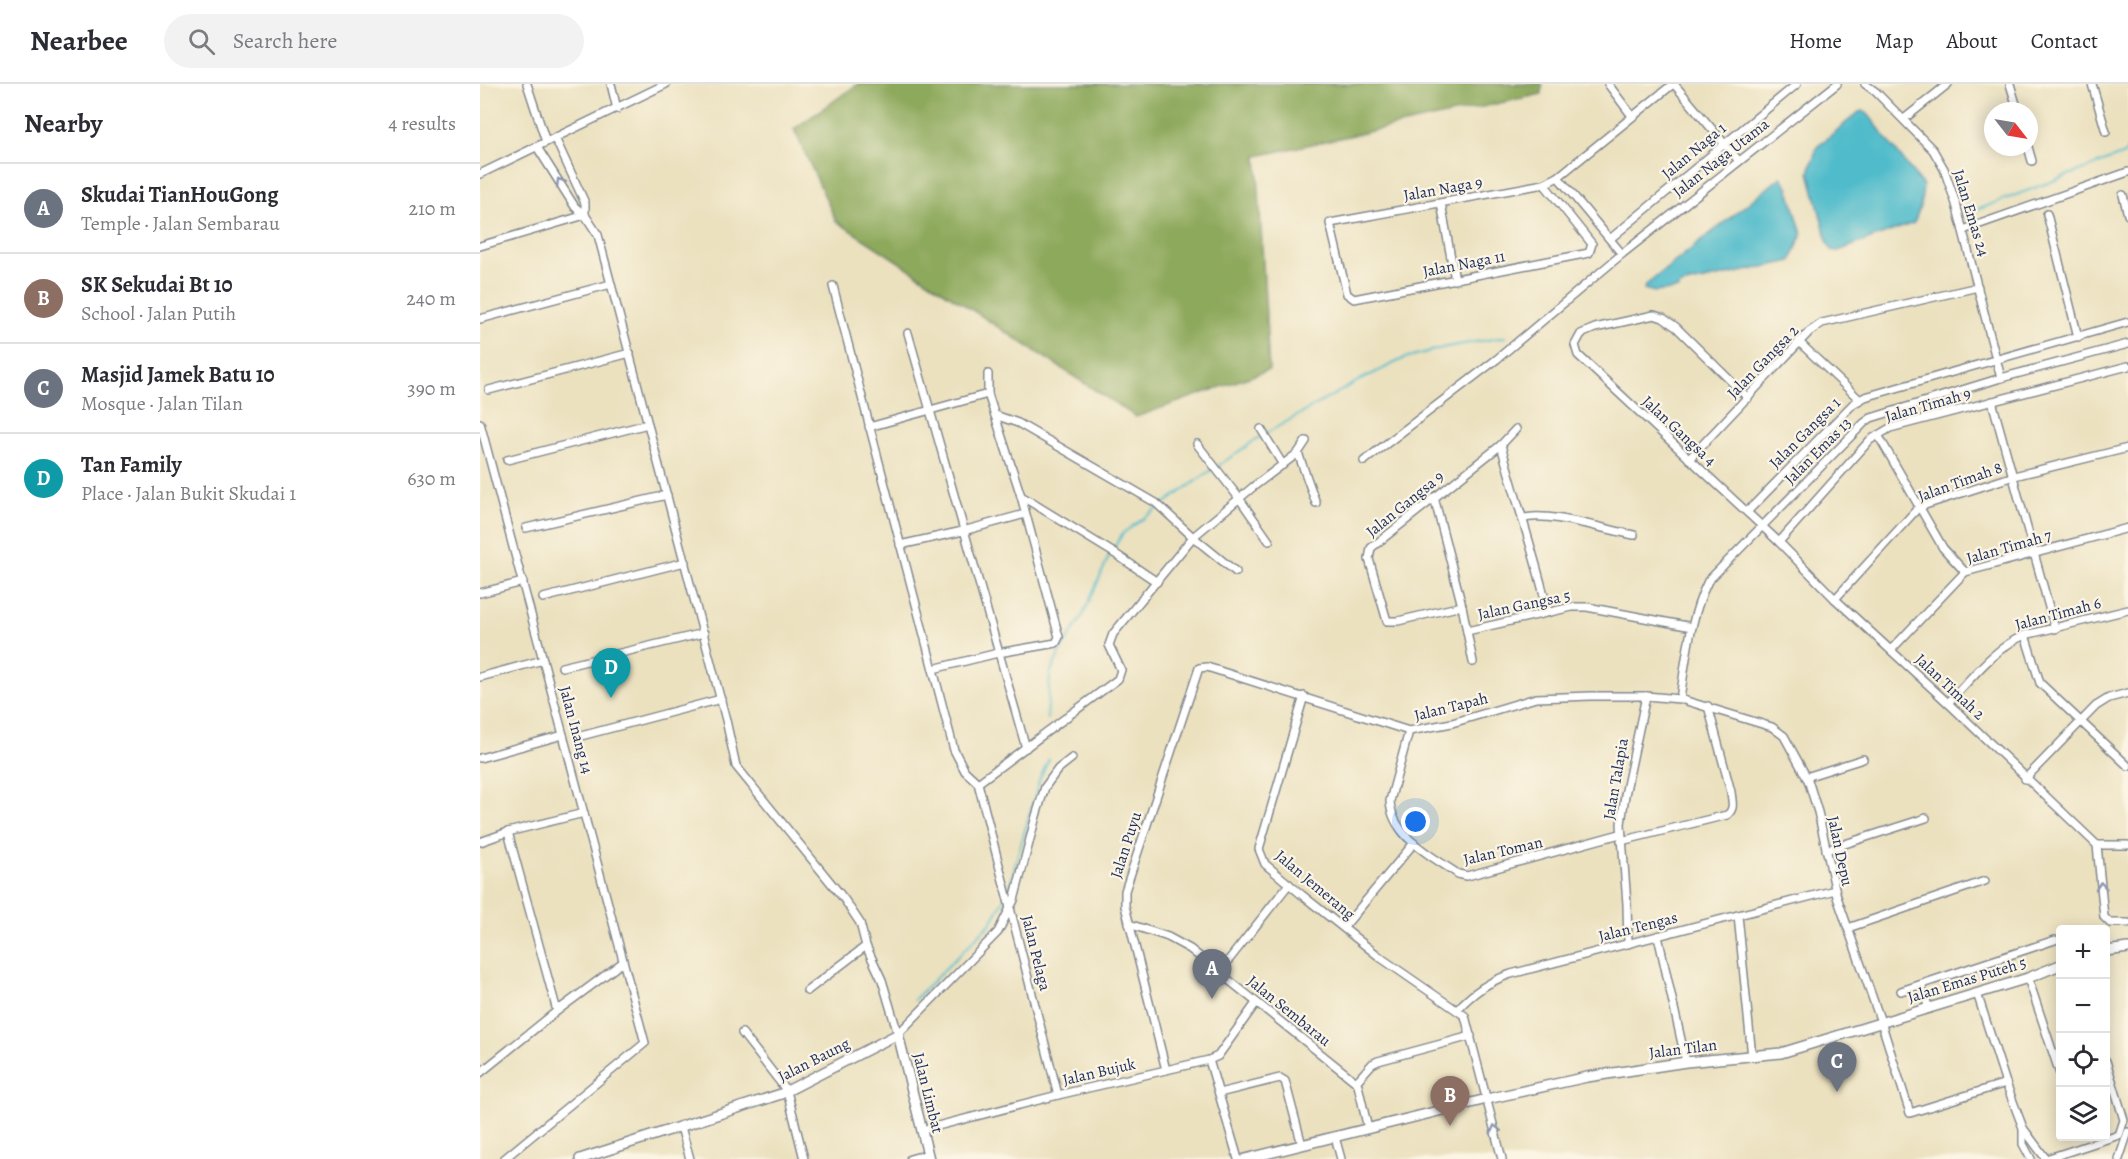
<!DOCTYPE html>
<html lang="en">
<head>
<meta charset="utf-8">
<style>
  :root { --surface:#fff; --page:#f2f2f3; --text:#2b2b33; --muted:#7c7c81; --line:#e1e1e2; --accent:#db2777 }
  body { margin:0; font-family:Alegreya,serif; background:var(--page); color:var(--text) }
  .controls { position:absolute; right:18px; bottom:18px; display:grid; overflow:hidden; border-radius:6px; box-shadow:0 3px 15px #0003 }
  .controls button { width:54px; height:54px; display:grid; place-items:center; padding:0; border:0; border-bottom:2px solid var(--line); background:var(--surface); color:var(--text); font:30px sans-serif }
  .compass { position:absolute; left:1504px; top:18px; width:54px; height:54px; border-radius:50%; background:var(--surface); box-shadow:0 3px 15px #0003; rotate:121deg }
  .you { position:absolute; left:936px; top:738px; width:21px; height:21px; margin:-15px; border:4px solid #fff; border-radius:50%; background:#1a73e8; box-shadow:0 0 0 9px #1a73e833 }
  .badge { display:grid; place-items:center; width:39px; height:39px; border-radius:50%; background:var(--accent); color:#fff; font-size:20px; font-weight:700 }
  .pin { position:absolute; translate:-50% -50px; filter:drop-shadow(0 2px 3px #0008) }
  .pin::after { content:''; position:absolute; top:32px; width:21px; height:18px; background:inherit; clip-path:polygon(0 0,100% 0,50% 100%) }
  .list { margin:0; padding:0; list-style:none }
  h2 { display:flex; justify-content:space-between; align-items:center; height:78px; margin:0; padding:0 24px; font-size:26px }
  h2 small { font-size:20px; font-weight:400; color:var(--muted) }
  .list li { display:grid; grid-template-columns:39px 1fr auto; gap:18px; align-items:center; box-sizing:border-box; height:90px; padding:0 24px; border-top:2px solid var(--line) }
  .list b { display:block; font-size:22px; white-space:nowrap }
  .list p { margin:0; font-size:20px; white-space:nowrap; color:var(--muted) }
  .list em { font-size:20px; font-style:normal; color:var(--muted) }
  .icon { flex:none; width:33px; height:33px; fill:none; stroke:currentColor; stroke-width:2; stroke-linecap:round; stroke-linejoin:round }
  .map { position:relative; flex:none; width:1648px; height:1075px; overflow:hidden }
  header { display:flex; align-items:center; gap:36px; box-sizing:border-box; height:84px; padding:0 30px; background:var(--surface); border-bottom:2px solid var(--line) }
  header strong { font-size:28px }
  nav { display:flex; gap:33px; margin-inline-start:auto; font-size:21px }
  .search { width:420px; height:54px; background:var(--page); display:flex; align-items:center; gap:15px; box-sizing:border-box; padding:0 21px; border-radius:33px; color:var(--muted); font-size:22px }
  main { display:flex }
  aside { flex:1; background:var(--surface) }
  .map>svg:first-child { display:block }
  .forest { fill:#8da95b; stroke:#546c5c; stroke-width:1.5 }
  .water { fill:#4fbbcb; stroke:#357594; stroke-width:1.5 }
  .lines { fill:none; stroke-linecap:round; stroke-linejoin:round }
  .stream { stroke:#4fbbcb; stroke-width:2 }
  .street-casing { stroke:#83888e; stroke-width:10 }
  .secondary-casing { stroke:#83888e; stroke-width:12 }
  .street { stroke:#fff; stroke-width:7 }
  .secondary { stroke:#fff; stroke-width:9 }
  .oneway { stroke:#8d97ae }
  .labels { text-anchor:middle; dominant-baseline:central; stroke-width:4.5; stroke-linejoin:round; paint-order:stroke }
  .street-label { font-size:16px; fill:#1b2f5e; stroke:#fcf5e5 }
</style>
</head>
<body>
<header>
<strong>Nearbee</strong>
<div class="search"><svg class="icon" aria-label="search" viewBox="0 0 24 24"><circle cx="10" cy="10" r="6"/><path d="M15 15l6 6"/></svg>Search here</div>
<nav><a>Home</a><a>Map</a><a>About</a><a>Contact</a></nav>
</header>
<main>
<aside>
<h2>Nearby<small>4 results</small></h2>
<ul class="list">
<li><span class="badge" style="background:#6b7280">A</span><div><b>Skudai TianHouGong</b><p>Temple · Jalan Sembarau</p></div><em>210 m</em></li>
<li><span class="badge" style="background:#8d6e63">B</span><div><b>SK Sekudai Bt 10</b><p>School · Jalan Putih</p></div><em>240 m</em></li>
<li><span class="badge" style="background:#6b7280">C</span><div><b>Masjid Jamek Batu 10</b><p>Mosque · Jalan Tilan</p></div><em>390 m</em></li>
<li><span class="badge" style="background:#0f9aa8">D</span><div><b>Tan Family</b><p>Place · Jalan Bukit Skudai 1</p></div><em>630 m</em></li>
</ul>
</aside>
<div class="map">
<svg width="1648" height="1075" viewBox="0 0 1648 1075">
  <rect width="100%" height="100%" fill="#fcf5e5"/>
  <filter id="ink" filterUnits="userSpaceOnUse"><feTurbulence type="fractalNoise" baseFrequency=".0167" numOctaves="2"/><feDisplacementMap in="SourceGraphic" scale="12" xChannelSelector="R" yChannelSelector="G"/><feConvolveMatrix kernelMatrix="1 2 1 2 8 2 1 2 1" color-interpolation-filters="sRGB"/></filter>
  <filter id="wash" filterUnits="userSpaceOnUse"><feTurbulence type="fractalNoise" baseFrequency=".008" numOctaves="4" result="noise"/><feDisplacementMap in="SourceGraphic" scale="24" xChannelSelector="R" yChannelSelector="G"/><feGaussianBlur stdDeviation="1.35" result="paint"/><feColorMatrix in="noise" values="0 0 0 0 0 0 0 0 0 0 0 0 0 0 0 0 0 1.4 0 .05"/><feComposite in="paint" operator="in"/></filter>
  <g filter="url(#wash)">
    <rect width="100%" height="100%" fill="#ebe1bf"/>
    <path class="forest" d="M378,0H1062V10L777,72L789,286L656,333L356,137L314,45Z"/>
    <g class="water">
      <path d="M1383,27L1388,30L1443,102L1441,120L1434,139L1358,167L1352,166L1348,160L1329,88L1337,63L1379,28Z"/>
      <path d="M1301,93L1308,102L1322,150L1311,177L1201,201L1198,205L1175,208L1164,205L1166,201Z"/>
    </g>
    <g class="lines">
      <g class="stream">
        <path d="M1491,128L1644,70L1648,64"/>
        <path d="M738,382L778,354L878,297L925,274L966,263L1025,253"/>
        <path d="M633,465L643,449L733,385"/>
        <path d="M567,635L570,590L580,568L602,533L630,470"/>
        <path d="M528,806L560,694L569,675"/>
        <path d="M434,916L511,839L525,814"/>
      </g>
    </g>
  </g>
  <g filter="url(#ink)">
    <g class="lines">
      <g class="street-casing">
        <g id="street">
          <path d="M47,0L66,58"/>
          <path d="M131,0L137,25"/>
          <path d="M1128,0L1152,32"/>
          <path d="M1194,0L1259,77"/>
          <path d="M1385,0L1396,8L1453,66L1464,85L1476,120L1521,294"/>
          <path d="M1530,0L1538,27"/>
          <path d="M1612,0L1626,48"/>
          <path d="M1424,35L1468,0"/>
          <path d="M75,54L105,119V131"/>
          <path d="M57,63L95,123L105,131L118,151L246,636L256,682L364,815L380,839L386,862L402,896L418,950L518,848L534,816L556,732L565,703L578,685L592,674"/>
          <path d="M1548,63L1552,77"/>
          <path d="M0,90L186,0"/>
          <path d="M1078,93L1142,170"/>
          <path d="M1064,100L1112,160L1109,169L874,215L867,210L850,139L1064,100L1078,93L1193,0"/>
          <path d="M1643,111L1648,131"/>
          <path d="M961,119L975,196"/>
          <path d="M1567,130L1598,253"/>
          <path d="M1483,146L1648,88"/>
          <path d="M1130,155L1317,0"/>
          <path d="M0,162L105,131"/>
          <path d="M353,202L474,666L485,687L498,699L578,1011"/>
          <path d="M0,235L131,200"/>
          <path d="M428,249L546,664"/>
          <path d="M1319,258L1380,316"/>
          <path d="M9,306L150,269"/>
          <path d="M1268,314L1196,243L1183,234L1174,231L1115,244L1101,250L1095,261L1098,271L1299,458L1355,515L1468,619L1617,761H1648"/>
          <path d="M1512,317L1575,545"/>
          <path d="M515,331L538,339L676,419L713,453L756,488"/>
          <path d="M0,339L165,959L24,1075"/>
          <path d="M389,343L508,310"/>
          <path d="M781,345L803,381"/>
          <path d="M1398,351L1463,464L1485,488"/>
          <path d="M717,360L759,414L789,457"/>
          <path d="M1021,361C1036,417 1055,471 1068,528"/>
          <path d="M818,369L836,419"/>
          <path d="M1209,375L1329,248L1342,239L1498,203"/>
          <path d="M27,376L168,340"/>
          <path d="M884,377L1017,275L1142,170L1357,0"/>
          <path d="M541,412L634,469L677,498"/>
          <path d="M954,413L982,522L993,578"/>
          <path d="M1267,428L1373,320L1385,313L1648,238"/>
          <path d="M1042,435C1064,426 1128,446 1154,451"/>
          <path d="M46,444L187,411"/>
          <path d="M1299,458L1390,356L1410,344L1648,282"/>
          <path d="M420,461L483,447L545,430"/>
          <path d="M0,509L43,498"/>
          <path d="M63,514L205,478"/>
          <path d="M1355,515L1439,423L1534,392L1648,364"/>
          <path d="M982,522L918,537H907L889,475L891,464L1021,361L1036,345"/>
          <path d="M987,547L1092,523H1107L1212,543"/>
          <path d="M1545,551L1560,599L1648,682"/>
          <path d="M1411,566L1485,488L1648,444"/>
          <path d="M82,583L224,549"/>
          <path d="M453,585L518,569L576,559L579,553L541,412L508,310V290"/>
          <path d="M0,593L63,576"/>
          <path d="M824,612L779,765L785,780L822,811L901,874L985,932L1022,1075"/>
          <path d="M1200,615C1206,575 1210,533 1228,497L1384,339L1391,334L1521,294L1648,260"/>
          <path d="M1468,619C1492,594 1514,564 1545,551L1648,526"/>
          <path d="M929,647L910,717C912,753 952,772 978,790L987,792L1140,750"/>
          <path d="M101,652L241,615"/>
          <path d="M0,674L83,651"/>
          <path d="M1326,693L1383,675"/>
          <path d="M1545,695L1616,622L1629,614L1648,609"/>
          <path d="M498,699L638,595L641,586L629,561L633,550L713,453L773,403L818,369L826,357"/>
          <path d="M28,748L77,927"/>
          <path d="M1141,757L1247,731C1255,725 1252,718 1251,708L1228,622"/>
          <path d="M0,758L28,748L104,729"/>
          <path d="M1617,761L1624,833L1630,839H1648"/>
          <path d="M1346,766L1446,734"/>
          <path d="M1258,831L1272,973"/>
          <path d="M649,840L688,853L710,865L876,998L878,1001L888,1045"/>
          <path d="M864,843L934,759"/>
          <path d="M1368,844L1505,797"/>
          <path d="M1178,852L1206,978"/>
          <path d="M1148,860L1147,820L1141,740L1145,711L1166,612"/>
          <path d="M740,887L809,800"/>
          <path d="M1548,894L1580,990"/>
          <path d="M1441,901L1449,925"/>
          <path d="M327,907L386,862"/>
          <path d="M1421,907L1575,856"/>
          <path d="M1497,909L1526,999L1543,1044L1566,1075"/>
          <path d="M977,926C993,908 1009,897 1031,890L1355,806"/>
          <path d="M262,949L307,1007L324,1075"/>
          <path d="M729,976L758,1075"/>
          <path d="M686,986L645,822V807L719,584L727,583L929,647L972,639L1056,614L1111,612H1166L1200,615L1292,643L1304,652L1328,696L1338,728L1357,813L1401,938L1430,1029L1526,999"/>
          <path d="M0,989L77,927L143,878"/>
          <path d="M876,998L892,980L898,977L991,952"/>
          <path d="M739,1009L800,994L805,997L822,1061"/>
          <path d="M201,1043L210,1075"/>
          <path d="M1543,1044V1060L1551,1075"/>
          <path d="M442,1046L578,1011L729,976L738,972L776,919"/>
          <path d="M855,1053L861,1075"/>
          <path d="M430,1075L448,1070"/>
          <path d="M1566,1075L1639,1051L1644,1036L1626,977"/>
          <path d="M1639,1075L1648,1048"/>
        </g>
      </g>
      <g class="secondary-casing">
        <g id="secondary">
          <path d="M1626,867L1648,864"/>
          <path d="M100,1075L301,1010L418,950L449,1075"/>
          <path d="M765,1075L1007,1015L1107,993L1206,978L1301,969L1548,894L1580,881"/>
        </g>
      </g>
      <use href="#street" class="street"/>
      <use href="#secondary" class="secondary"/>
    </g>
    <defs><path id="oneway-chevron" d="M-2-3.5L2.5 0L-2 3.5" fill="none" stroke-width="1.6" stroke-linecap="round" stroke-linejoin="round" transform="scale(1.5)"/></defs>
    <g class="oneway">
      <use href="#oneway-chevron" transform="translate(80 98) rotate(-122)"/>
      <use href="#oneway-chevron" transform="translate(1621 802) rotate(-95)"/>
      <use href="#oneway-chevron" transform="translate(1015 1045) rotate(-104)"/>
    </g>
  </g>
  <g class="labels">
    <g class="street-label">
      <text transform="translate(1214 67) rotate(-40)">Jalan Naga 1</text>
      <text transform="translate(1241 74) rotate(-38)">Jalan Naga Utama</text>
      <text transform="translate(963 105) rotate(-10)">Jalan Naga 9</text>
      <text transform="translate(1491 129) rotate(73)">Jalan Emas 24</text>
      <text transform="translate(984 180) rotate(-11)">Jalan Naga 11</text>
      <text transform="translate(1283 278) rotate(-46)">Jalan Gangsa 2</text>
      <text transform="translate(1448 321) rotate(-16)">Jalan Timah 9</text>
      <text transform="translate(1199 347) rotate(43)">Jalan Gangsa 4</text>
      <text transform="translate(1325 349) rotate(-45)">Jalan Gangsa 1</text>
      <text transform="translate(1338 367) rotate(-45)">Jalan Emas 13</text>
      <text transform="translate(1480 398) rotate(-20)">Jalan Timah 8</text>
      <text transform="translate(925 420) rotate(-39)">Jalan Gangsa 9</text>
      <text transform="translate(1529 463) rotate(-16)">Jalan Timah 7</text>
      <text transform="translate(1044 521) rotate(-12)">Jalan Gangsa 5</text>
      <text transform="translate(1578 530) rotate(-15)">Jalan Timah 6</text>
      <text transform="translate(1470 603) rotate(43)">Jalan Timah 2</text>
      <text transform="translate(971 623) rotate(-14)">Jalan Tapah</text>
      <text transform="translate(96 646) rotate(75)">Jalan Inang 14</text>
      <text transform="translate(1136 695) rotate(-80)">Jalan Talapia</text>
      <text transform="translate(646 761) rotate(-72)">Jalan Puyu</text>
      <text transform="translate(1023 767) rotate(-13)">Jalan Toman</text>
      <text transform="translate(1360 767) rotate(78)">Jalan Depu</text>
      <text transform="translate(835 801) rotate(40)">Jalan Jemerang</text>
      <text transform="translate(1158 843) rotate(-14)">Jalan Tengas</text>
      <text transform="translate(556 869) rotate(76)">Jalan Pelaga</text>
      <text transform="translate(1487 896) rotate(-17)">Jalan Emas Puteh 5</text>
      <text transform="translate(809 927) rotate(39)">Jalan Sembarau</text>
      <text transform="translate(1203 965) rotate(-7)">Jalan Tilan</text>
      <text transform="translate(334 976) rotate(-27)">Jalan Baung</text>
      <text transform="translate(619 988) rotate(-13)">Jalan Bujuk</text>
      <text transform="translate(448 1009) rotate(76)">Jalan Limbat</text>
    </g>
  </g>
</svg>
<div class="controls">
<button>+</button>
<button>−</button>
<button><svg class="icon" aria-label="locate" viewBox="0 0 24 24"><circle cx="12" cy="12" r="6"/><path d="M12 2v4M12 18v4M2 12h4M18 12h4"/></svg></button>
<button><svg class="icon" aria-label="layers" viewBox="0 0 24 24"><path d="M12 4l9 5-9 5-9-5zM3 14l9 5 9-5"/></svg></button>
</div>
<svg class="compass" viewBox="-18 -18 36 36"><path d="M0-13l5 13h-10z" fill="#e53935"/><path d="M0 13l5-13h-10z" fill="#7c7c81"/></svg>
<div class="you"></div>
<div class="pin badge" style="left:732px;top:915px;background:#6b7280">A</div>
<div class="pin badge" style="left:970px;top:1042px;background:#8d6e63">B</div>
<div class="pin badge" style="left:1357px;top:1008px;background:#6b7280">C</div>
<div class="pin badge" style="left:131px;top:614px;background:#0f9aa8">D</div>
</div>
</main>
</body>
</html>
